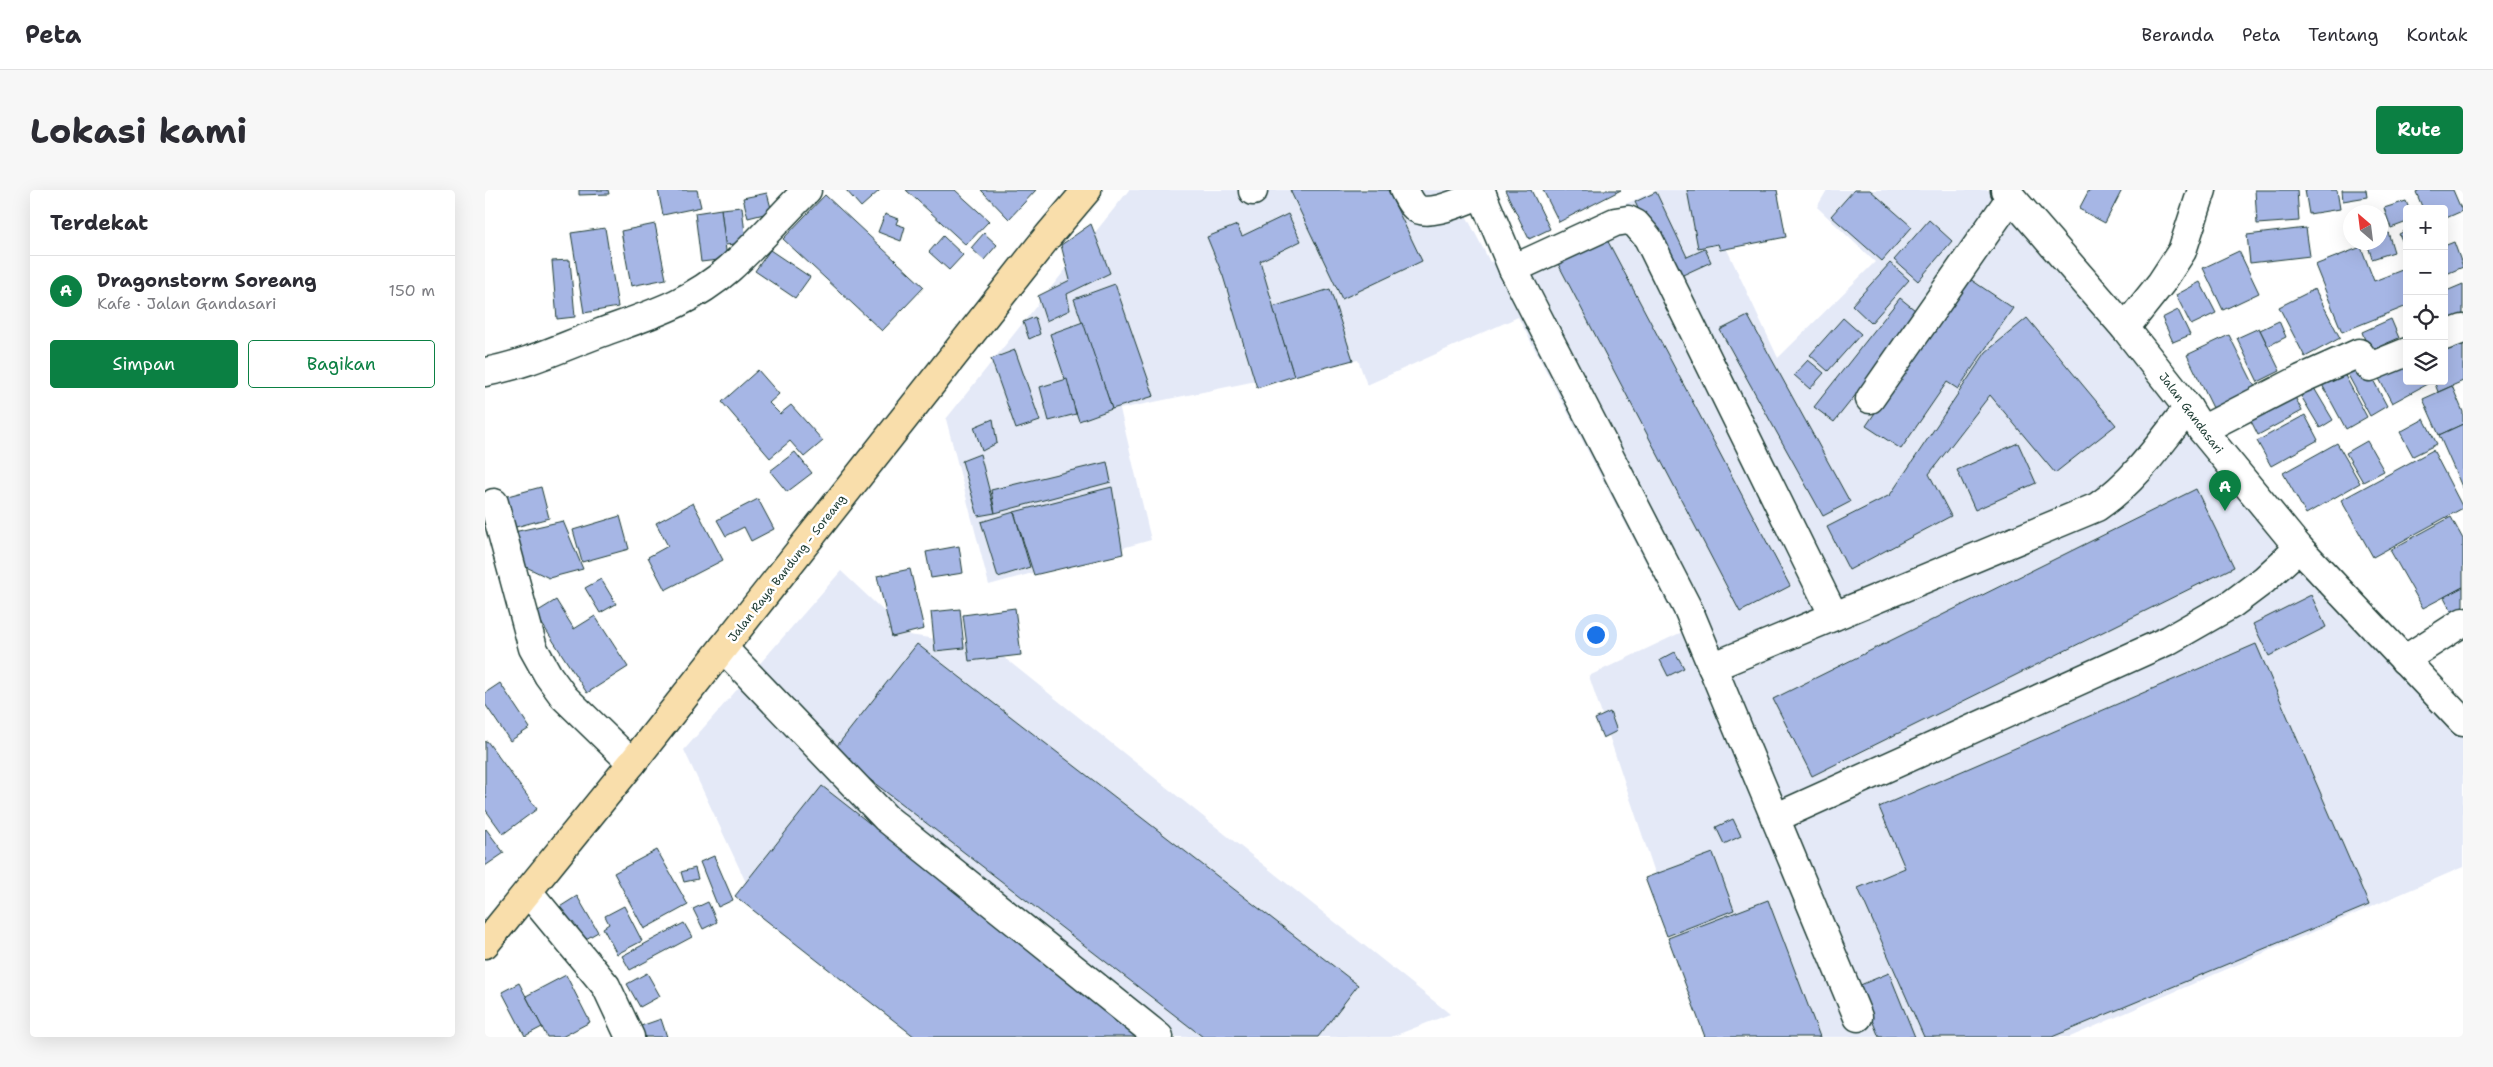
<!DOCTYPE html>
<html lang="id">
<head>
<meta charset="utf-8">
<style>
  :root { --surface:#fff; --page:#f7f7f7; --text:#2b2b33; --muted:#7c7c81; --line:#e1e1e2; --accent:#0b8043 }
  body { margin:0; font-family:"Shantell Sans",sans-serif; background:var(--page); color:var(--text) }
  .controls { position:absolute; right:15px; top:15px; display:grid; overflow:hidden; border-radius:5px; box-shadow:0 5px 20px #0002 }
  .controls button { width:45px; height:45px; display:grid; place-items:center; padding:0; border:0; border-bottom:1px solid var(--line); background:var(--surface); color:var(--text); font:25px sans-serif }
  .compass { position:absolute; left:1858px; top:15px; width:45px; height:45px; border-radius:50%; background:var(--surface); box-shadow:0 5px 20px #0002; rotate:332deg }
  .you { position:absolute; left:1110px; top:444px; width:18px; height:18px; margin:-12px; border:4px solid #fff; border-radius:50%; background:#1a73e8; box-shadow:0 0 0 8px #1a73e833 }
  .badge { display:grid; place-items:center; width:32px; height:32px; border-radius:50%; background:var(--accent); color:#fff; font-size:16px; font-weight:700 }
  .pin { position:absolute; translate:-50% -41px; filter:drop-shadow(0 1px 2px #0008) }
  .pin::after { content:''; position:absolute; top:26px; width:18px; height:15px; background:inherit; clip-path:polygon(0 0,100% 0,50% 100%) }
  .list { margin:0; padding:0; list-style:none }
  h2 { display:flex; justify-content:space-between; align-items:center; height:65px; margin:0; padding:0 20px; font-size:21px }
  h2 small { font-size:16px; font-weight:400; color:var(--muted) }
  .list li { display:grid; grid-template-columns:32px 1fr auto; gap:15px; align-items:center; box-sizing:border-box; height:70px; padding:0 20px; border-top:1px solid var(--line) }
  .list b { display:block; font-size:19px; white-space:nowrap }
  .list p { margin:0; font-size:16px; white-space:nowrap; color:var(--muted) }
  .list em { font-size:16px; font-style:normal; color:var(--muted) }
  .actions { display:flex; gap:10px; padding:15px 20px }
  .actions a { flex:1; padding:11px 0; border:1px solid var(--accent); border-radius:5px; text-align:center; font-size:18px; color:var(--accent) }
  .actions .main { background:var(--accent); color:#fff }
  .icon { flex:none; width:28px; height:28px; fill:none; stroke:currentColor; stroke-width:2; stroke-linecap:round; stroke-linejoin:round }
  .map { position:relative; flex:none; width:1978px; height:847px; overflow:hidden; border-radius:5px }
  header { display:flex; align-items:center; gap:30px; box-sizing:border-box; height:70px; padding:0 25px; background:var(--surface); border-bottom:1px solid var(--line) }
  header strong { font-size:24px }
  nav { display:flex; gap:28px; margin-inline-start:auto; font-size:18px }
  .intro { display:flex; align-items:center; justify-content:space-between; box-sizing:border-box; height:120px; padding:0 30px }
  h1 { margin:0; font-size:35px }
  .button { padding:12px 22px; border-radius:5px; background:var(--accent); color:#fff; font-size:18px; font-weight:700 }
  main { display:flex; gap:30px; padding:0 30px }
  aside { flex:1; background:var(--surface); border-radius:5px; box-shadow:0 5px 20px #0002 }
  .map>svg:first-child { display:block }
  .built { fill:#e4e9f7 }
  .building { fill:#a6b6e5; stroke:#1f3d34 }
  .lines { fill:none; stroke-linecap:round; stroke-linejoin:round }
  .minor-casing { stroke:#1f3d34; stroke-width:31 }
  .major-casing { stroke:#1f3d34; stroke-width:31 }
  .minor { stroke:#fff; stroke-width:28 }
  .major { stroke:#f9deab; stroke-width:28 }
  .labels { text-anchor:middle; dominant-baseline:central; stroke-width:5; stroke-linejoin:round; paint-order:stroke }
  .street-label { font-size:12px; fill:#1f3d34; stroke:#fff }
</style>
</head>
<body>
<header>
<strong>Peta</strong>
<nav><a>Beranda</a><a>Peta</a><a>Tentang</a><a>Kontak</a></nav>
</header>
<div class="intro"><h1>Lokasi kami</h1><a class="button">Rute</a></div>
<main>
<aside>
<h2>Terdekat<small></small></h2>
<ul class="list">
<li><span class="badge">A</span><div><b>Dragonstorm Soreang</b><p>Kafe · Jalan Gandasari</p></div><em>150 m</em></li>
</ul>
<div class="actions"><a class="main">Simpan</a><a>Bagikan</a></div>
</aside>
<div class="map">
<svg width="1978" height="847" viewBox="0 0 1978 847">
  <rect width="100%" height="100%" fill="#fff"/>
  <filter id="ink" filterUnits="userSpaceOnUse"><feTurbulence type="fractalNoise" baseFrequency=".02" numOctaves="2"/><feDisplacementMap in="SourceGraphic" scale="10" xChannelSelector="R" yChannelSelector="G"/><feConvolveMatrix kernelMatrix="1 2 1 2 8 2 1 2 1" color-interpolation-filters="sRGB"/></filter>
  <g filter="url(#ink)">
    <g class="built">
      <path d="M644,0H968L1005,72L1173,0H1214L1293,168L1390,72L1332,17L1342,0H1507L1978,549V677L1585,847H1225L1104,486L1197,442L1033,127L882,195L873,170L635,219L666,350L504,395L461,229Z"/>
      <path d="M356,381L424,445L506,457L965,824L906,847H442L265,701L199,560Z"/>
    </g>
    <g class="building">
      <path d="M94,0H123L124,4L94,5Z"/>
      <path d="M173,0H212L216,17L178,25Z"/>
      <path d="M361,0H395L376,17Z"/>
      <path d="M421,0H470L504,31L481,55Z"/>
      <path d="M496,0H551L524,29Z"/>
      <path d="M805,0H903L937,71L857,109Z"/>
      <path d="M1020,0H1046L1065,39L1044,49Z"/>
      <path d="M1058,0H1136L1074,32Z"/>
      <path d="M1202,0H1292L1301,47L1235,60L1233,54L1213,58Z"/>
      <path d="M1369,0H1385L1427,37L1397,71L1346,26Z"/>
      <path d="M1604,0H1637L1620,33L1594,19Z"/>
      <path d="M1770,0H1812L1814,31L1772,34Z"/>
      <path d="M1820,0H1852L1855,19L1824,24Z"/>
      <path d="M1857,0H1881L1882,7L1858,11Z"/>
      <path d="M1935,0H1968L1977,21L1959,29V19H1938L1931,2Z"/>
      <path d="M1171,2L1202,67L1220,59L1226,72L1187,90L1150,12Z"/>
      <path d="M282,3L287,22L263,28L258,8Z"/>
      <path d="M340,5L439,97L397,141L298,49Z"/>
      <path d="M1921,11L1924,19H1922V32L1906,38L1899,18Z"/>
      <path d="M257,17L261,53L240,55L236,19Z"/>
      <path d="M236,19L242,69L216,72L210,23Z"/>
      <path d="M400,24L413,29L411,34L420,37L416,51L393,42Z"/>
      <path d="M803,24L816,51L775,71L809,186L772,198L738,86L722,47L752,35L757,46Z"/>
      <path d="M1444,30L1467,51L1433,91L1409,70Z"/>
      <path d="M170,34L181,89L146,96L136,41Z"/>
      <path d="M606,34L625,83L582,104L585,120L561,131L553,106L585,90L576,55Z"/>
      <path d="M120,38L133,117L99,123L86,43Z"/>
      <path d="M1821,38L1825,66L1765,73L1762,45Z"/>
      <path d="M1922,40V61L1914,44Z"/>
      <path d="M1903,42L1909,62L1887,69L1882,52H1896V44Z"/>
      <path d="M499,43L512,55L499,70L486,58Z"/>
      <path d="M1119,44L1305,396L1255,422L1069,66Z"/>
      <path d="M458,46L478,65L464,80L444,62Z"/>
      <path d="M1969,52L1978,77L1959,85V56Z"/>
      <path d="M1876,57L1889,91L1922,78V116L1857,142L1830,75Z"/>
      <path d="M285,60L325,87L310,108L270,81Z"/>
      <path d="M1754,61L1774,103L1738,120L1718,78Z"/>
      <path d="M85,70L90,127L72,129L67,71Z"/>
      <path d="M1405,73L1424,90L1386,133L1367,115Z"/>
      <path d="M1482,87L1528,118L1473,199L1462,192L1416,259L1381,236Z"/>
      <path d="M1715,92L1731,123L1706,135L1691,105Z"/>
      <path d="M630,94L669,206L627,219L589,109Z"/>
      <path d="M1978,94V131L1959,138V102Z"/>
      <path d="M845,99L868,170L809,186L788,117Z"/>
      <path d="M1830,99L1855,148L1820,167L1794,117Z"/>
      <path d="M1415,108L1435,124L1349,232L1329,217Z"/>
      <path d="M1693,120L1705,145L1688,152L1677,128Z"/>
      <path d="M1263,126L1365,312L1338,326L1235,140Z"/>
      <path d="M550,127L555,144L544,149L538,132Z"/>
      <path d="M1358,128L1376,144L1343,181L1325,165Z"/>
      <path d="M1542,128L1631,235L1570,283L1505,205L1444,284L1466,326L1364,380L1342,337L1405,305L1501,162Z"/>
      <path d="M1906,129L1914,148L1884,161L1877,142Z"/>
      <path d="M1794,131L1801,147L1783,156L1775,140Z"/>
      <path d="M598,132L627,219L594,231L565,144Z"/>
      <path d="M1774,138L1795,181L1773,192L1752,148Z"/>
      <path d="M1978,143V191L1953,202L1949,191H1959V151Z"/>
      <path d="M1744,145L1772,201L1730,222L1702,165Z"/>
      <path d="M530,160L555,231L531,239L506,169Z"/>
      <path d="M1922,164V191H1940L1942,194L1907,213L1890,181Z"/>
      <path d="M1323,170L1339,183L1325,199L1309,185Z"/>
      <path d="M1879,173L1902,216L1885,226L1862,183Z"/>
      <path d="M1856,178L1882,227L1861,239L1834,189Z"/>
      <path d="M273,180L294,204L284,213L295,224L306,215L338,251L319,267L305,251L285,268L237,212Z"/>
      <path d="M582,189L591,224L564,231L555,197Z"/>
      <path d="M1967,196L1978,222V234L1954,245L1938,209Z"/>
      <path d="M1829,198L1848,230L1835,238L1816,206Z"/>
      <path d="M1806,199L1817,221L1773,245L1762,223Z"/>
      <path d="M1820,225L1833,250L1786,276L1772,251Z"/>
      <path d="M508,229L512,253L497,261L489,237Z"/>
      <path d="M1939,229L1952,254L1928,266L1915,242Z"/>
      <path d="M1978,234V299L1954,245Z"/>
      <path d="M1882,251L1899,281L1878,292L1861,263Z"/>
      <path d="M1533,253L1551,293L1490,320L1472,280Z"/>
      <path d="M1852,253L1875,293L1821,324L1798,283Z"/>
      <path d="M1948,260L1978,318L1888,367L1856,310Z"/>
      <path d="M310,262L327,283L302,302L285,281Z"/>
      <path d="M495,264L510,323L493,326L477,271Z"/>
      <path d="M622,272L626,292L510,323L506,300Z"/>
      <path d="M56,297L64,328L27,338L19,307Z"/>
      <path d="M627,297L638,364L549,385L529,322Z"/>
      <path d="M1711,299L1749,377L1327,586L1288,509Z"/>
      <path d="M273,309L289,339L266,351L259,337L241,346L232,330Z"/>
      <path d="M208,313L238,370L180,400L163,367L183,356L171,333Z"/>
      <path d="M529,322L545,377L513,387L496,332Z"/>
      <path d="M135,326L144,359L97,372L88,340Z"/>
      <path d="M1966,327L1978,349V397L1938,418L1905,360Z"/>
      <path d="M78,331L98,379L64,388L37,375L29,342Z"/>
      <path d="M474,356L478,383L446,388L441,362Z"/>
      <path d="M425,379L439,439L407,447L392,386Z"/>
      <path d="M116,389L131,414L115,423L100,398Z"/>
      <path d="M1978,397V426L1971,430L1959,407Z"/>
      <path d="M1826,405L1841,437L1784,466L1768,434Z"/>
      <path d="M71,410L89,439L110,426L143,477L102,503L50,423Z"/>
      <path d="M530,418L536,465L484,471L478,425Z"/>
      <path d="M475,419L479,458L450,461L446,422Z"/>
      <path d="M432,454L873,795L833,847H718L348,561Z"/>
      <path d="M1771,454L1884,715L1567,847H1439L1373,698L1420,678L1394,617Z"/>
      <path d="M1190,462L1199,478L1183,486L1175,470Z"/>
      <path d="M15,493L45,538L25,551L0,514V503Z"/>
      <path d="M1125,522L1132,541L1118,548L1110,529Z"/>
      <path d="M2,551L52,619L18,644L0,619V609L2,608L0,605V552Z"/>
      <path d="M337,596L657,847H430L250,706Z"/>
      <path d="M1248,629L1256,646L1239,654L1231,637Z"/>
      <path d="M1,639L19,663L0,676V640Z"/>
      <path d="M172,660L203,715L159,739L129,683Z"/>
      <path d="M1228,663L1249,720L1182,746L1160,688Z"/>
      <path d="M229,666L248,710L233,717L215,672Z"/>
      <path d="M210,678L213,689L199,692L196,682Z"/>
      <path d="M92,706L113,742L94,753L73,718Z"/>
      <path d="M1283,710L1335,847H1220L1183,748Z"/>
      <path d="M223,712L232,732L218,739L208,719Z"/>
      <path d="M139,716L157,751L132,764L118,738L124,734L120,726Z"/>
      <path d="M199,733L207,747L145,780L137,766Z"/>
      <path d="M162,783L175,806L155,817L142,794Z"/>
      <path d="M1404,783L1430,847H1394L1373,796Z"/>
      <path d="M81,785L105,832L77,847H62L41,806Z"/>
      <path d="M34,793L57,837L40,846L17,802Z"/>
      <path d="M176,829L182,847H156L153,837Z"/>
    </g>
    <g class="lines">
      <g class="minor-casing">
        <g id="minor">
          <path d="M768,0V1"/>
          <path d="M919,0C922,5 925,13 930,17C942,29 982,9 997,4"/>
          <path d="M995,0L1028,79L1204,421L1373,827"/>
          <path d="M1520,0L1640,138L1703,218L1717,240L1814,358L1978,532"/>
          <path d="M1028,79L1130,32L1143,30L1151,34L1163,48L1349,426"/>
          <path d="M1640,138L1676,93L1697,61L1717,0"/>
          <path d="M1959,146L1978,139"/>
          <path d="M0,182C40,175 77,157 115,143C164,125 204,114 244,79C272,54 296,26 322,0"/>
          <path d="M1385,209L1526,7"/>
          <path d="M1717,240L1816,189L1874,163L1885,177L1922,162"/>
          <path d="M9,313L48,458L63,485L79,507L147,573"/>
          <path d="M238,458L401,628L674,847"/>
          <path d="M1919,470L1978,432"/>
          <path d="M1227,477L1612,317C1650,291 1675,254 1703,218"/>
          <path d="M1290,628L1684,450L1747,414L1779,390L1814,358"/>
          <path d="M44,703L121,796L145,847"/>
        </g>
      </g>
      <g class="major-casing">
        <path id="major" d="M0,754L147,573L563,46L602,0"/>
      </g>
      <use href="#minor" class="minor"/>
      <use href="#major" class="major"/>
    </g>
  </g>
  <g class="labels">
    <g class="street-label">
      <text transform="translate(1706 223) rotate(53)">Jalan Gandasari</text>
      <text transform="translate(302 378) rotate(-52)">Jalan Raya Bandung - Soreang</text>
    </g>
  </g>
</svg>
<div class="controls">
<button>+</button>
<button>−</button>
<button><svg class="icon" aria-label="locate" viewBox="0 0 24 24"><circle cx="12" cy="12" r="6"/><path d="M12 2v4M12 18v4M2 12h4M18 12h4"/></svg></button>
<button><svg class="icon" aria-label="layers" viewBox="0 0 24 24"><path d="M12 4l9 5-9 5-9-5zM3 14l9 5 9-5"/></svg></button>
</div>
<svg class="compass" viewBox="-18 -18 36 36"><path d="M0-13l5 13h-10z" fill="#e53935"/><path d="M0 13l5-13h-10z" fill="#7c7c81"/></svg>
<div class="you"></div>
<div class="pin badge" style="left:1740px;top:321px">A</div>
</div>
</main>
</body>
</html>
